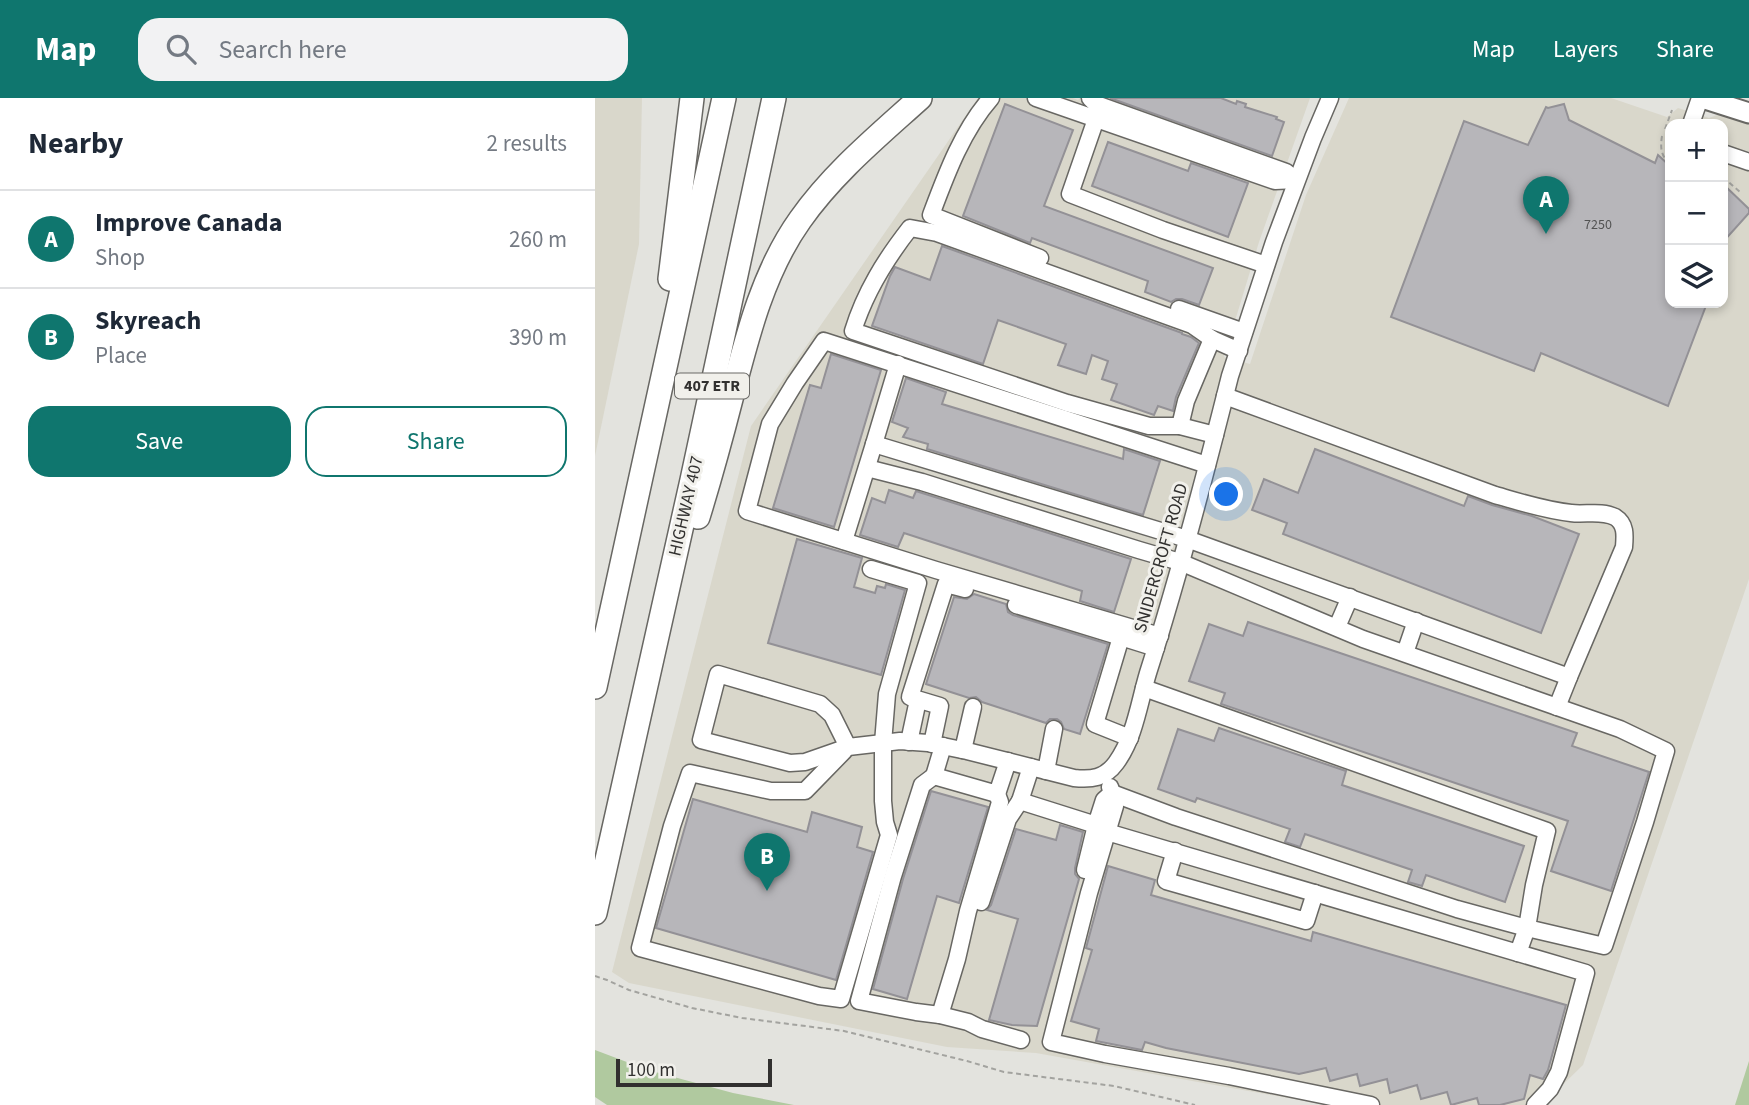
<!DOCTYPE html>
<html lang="en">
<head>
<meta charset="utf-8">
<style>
  :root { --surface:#fff; --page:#f2f2f3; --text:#1f2937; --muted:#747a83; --line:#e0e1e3; --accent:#0f766e }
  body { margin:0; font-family:"Source Sans 3",sans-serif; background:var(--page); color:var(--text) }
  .controls { position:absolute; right:21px; top:21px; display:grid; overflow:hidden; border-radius:14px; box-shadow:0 4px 10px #0003 }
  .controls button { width:63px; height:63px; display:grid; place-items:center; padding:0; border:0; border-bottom:2px solid var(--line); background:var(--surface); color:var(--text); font:35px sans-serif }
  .scale { position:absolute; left:21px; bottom:18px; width:156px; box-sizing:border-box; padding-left:7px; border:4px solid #31302f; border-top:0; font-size:19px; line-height:24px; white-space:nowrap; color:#31302f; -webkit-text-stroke:5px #f1f0eb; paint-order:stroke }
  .you { position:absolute; left:632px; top:397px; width:24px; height:24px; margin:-18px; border:5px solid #fff; border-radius:50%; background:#1a73e8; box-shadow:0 0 0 10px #1a73e833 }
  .badge { display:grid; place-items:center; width:46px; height:46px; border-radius:50%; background:var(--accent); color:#fff; font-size:23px; font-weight:700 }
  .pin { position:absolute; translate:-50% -58px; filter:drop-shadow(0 2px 4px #0008) }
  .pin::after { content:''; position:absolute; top:37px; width:24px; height:21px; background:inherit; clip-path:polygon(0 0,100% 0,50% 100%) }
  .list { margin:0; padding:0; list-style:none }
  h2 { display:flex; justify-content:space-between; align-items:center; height:91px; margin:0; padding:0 28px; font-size:30px }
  h2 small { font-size:23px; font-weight:400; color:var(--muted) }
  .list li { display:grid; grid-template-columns:46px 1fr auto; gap:21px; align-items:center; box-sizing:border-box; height:98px; padding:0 28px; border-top:2px solid var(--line) }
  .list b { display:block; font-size:26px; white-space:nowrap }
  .list p { margin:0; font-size:23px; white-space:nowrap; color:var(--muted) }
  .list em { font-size:23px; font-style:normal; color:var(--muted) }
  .actions { display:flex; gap:14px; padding:21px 28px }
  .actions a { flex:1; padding:16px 0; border:2px solid var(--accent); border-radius:21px; text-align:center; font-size:24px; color:var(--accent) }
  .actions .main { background:var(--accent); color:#fff }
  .icon { flex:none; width:38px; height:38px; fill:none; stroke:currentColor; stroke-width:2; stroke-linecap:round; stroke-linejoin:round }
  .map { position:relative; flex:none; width:1154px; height:1007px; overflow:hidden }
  header { display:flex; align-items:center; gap:42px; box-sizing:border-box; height:98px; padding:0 35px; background:var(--accent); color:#fff }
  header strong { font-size:33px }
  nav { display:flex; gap:38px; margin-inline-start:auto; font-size:24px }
  .search { width:490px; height:63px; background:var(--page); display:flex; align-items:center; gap:18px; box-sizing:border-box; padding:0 24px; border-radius:21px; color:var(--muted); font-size:26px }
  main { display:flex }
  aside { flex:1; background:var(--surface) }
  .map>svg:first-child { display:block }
  .built { fill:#d9d7cb; fill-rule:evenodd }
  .green { fill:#b0c99f }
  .building { fill:#b7b6ba; stroke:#939196; stroke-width:2 }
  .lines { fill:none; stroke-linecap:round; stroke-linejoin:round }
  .minor-casing { stroke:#686763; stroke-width:19 }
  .major-casing { stroke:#686763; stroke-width:23 }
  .highway-casing { stroke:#686763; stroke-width:26 }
  .path { stroke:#a3a39f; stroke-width:2; stroke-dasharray:5 3.5; stroke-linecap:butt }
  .minor { stroke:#fff; stroke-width:16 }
  .major { stroke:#fff; stroke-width:19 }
  .highway { stroke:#fff; stroke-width:23 }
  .labels { text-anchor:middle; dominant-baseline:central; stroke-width:6; stroke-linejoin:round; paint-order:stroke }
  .number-label { font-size:14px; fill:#525252 }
  .shield { fill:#f1f0eb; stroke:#6b6a67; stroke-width:2 }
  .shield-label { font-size:16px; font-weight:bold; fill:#31302f }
  .street-label { font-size:18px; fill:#31302f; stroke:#f1f0eb }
</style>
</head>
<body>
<header>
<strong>Map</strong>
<div class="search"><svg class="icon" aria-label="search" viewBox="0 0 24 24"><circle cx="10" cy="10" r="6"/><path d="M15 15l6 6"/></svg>Search here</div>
<nav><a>Map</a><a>Layers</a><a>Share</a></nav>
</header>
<main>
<aside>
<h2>Nearby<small>2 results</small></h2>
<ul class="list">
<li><span class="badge">A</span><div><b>Improve Canada</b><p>Shop</p></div><em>260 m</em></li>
<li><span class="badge">B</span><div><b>Skyreach</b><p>Place</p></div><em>390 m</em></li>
</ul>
<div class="actions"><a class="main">Save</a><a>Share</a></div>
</aside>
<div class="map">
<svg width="1154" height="1007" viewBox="0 0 1154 1007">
  <rect width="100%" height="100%" fill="#e3e3de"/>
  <g class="built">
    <path d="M0,0H47L44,146L0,358Z"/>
    <path d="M383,0H478L483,2L485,0H715L664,144L629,259L655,266L711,97L754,0H1016L1072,19L1083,10L1114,20L1128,15L1154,24V481L988,967L947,1007H732L441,955L352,949L34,885L17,874L156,328ZM1075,26H1128V205H1075Z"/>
  </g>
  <g class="green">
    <path d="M0,952L53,972L138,995L199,1007H12L0,999Z"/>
    <path d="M1154,963V1007H1140Z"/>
  </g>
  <g class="building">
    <path d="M515,0H626L641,6L642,3L651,6L650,9L682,19L681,21L689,24L677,58Z"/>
    <path d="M410,6L478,32L449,108L618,170L604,207L587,201H581L576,204L550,194L553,183L437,140L435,145L368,118Z"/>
    <path d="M969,6L974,22L1060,65L1063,57L1075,68V205H1112L1073,308L946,255L939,273L796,219L869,23L933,47L951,9L953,10Z"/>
    <path d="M513,44L593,73L596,65L653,85L633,139L497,88Z"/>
    <path d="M1128,86L1154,111V115L1128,144Z"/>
    <path d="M347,148L587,235V236L596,239L604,245L581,299L578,313L563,308L559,317L516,302L522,286L507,281L513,263L497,257L491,276L463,267L471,246L403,222L388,266L277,228L295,178L300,169L335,182Z"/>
    <path d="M236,256L286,272L239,429L178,410L215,287L226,290Z"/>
    <path d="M311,280L351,294L347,306L528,361L529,351L565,363L548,417L332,351L333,346L308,339L313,330L297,324Z"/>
    <path d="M720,351L869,408L873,398L897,407L937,418L984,436L946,535L688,436L692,425L657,412L669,381L703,395Z"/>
    <path d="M294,392L318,400L321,393L324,394L536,461L519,514L485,503L487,493L309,435L303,449L265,437L277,400L290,405Z"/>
    <path d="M202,441L267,460L259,489L280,495L282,488L290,490L291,486L310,492L286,577L173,545Z"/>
    <path d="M379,496L411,506L413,514L418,517L513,546L485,636L469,631L466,624L462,621H455L451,625L387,604L381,599L374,600L331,586L359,499L372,501Z"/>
    <path d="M653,524L982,635L977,648L1054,674L1016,793L956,773L973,723L626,606L630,595L594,583L614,526L648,538Z"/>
    <path d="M624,630L751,673L747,687L929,748L910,804L831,777L827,788L813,784L817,772L710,736L705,749L690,744L695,731L602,700L600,704L563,691L583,631L619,643Z"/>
    <path d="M336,693L393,709L364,805L342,798L312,901L278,891L308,781Z"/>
    <path d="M98,701L212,734L217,714L267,729L262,749L278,754L241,882L61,830Z"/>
    <path d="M465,727L488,734L480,770V776L484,781L442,928L417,927L394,922L423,821L392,812L396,807L421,731L461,742Z"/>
    <path d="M513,768L560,782L556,797L716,843L718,834L971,907L953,972L948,981L935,977L929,1001L905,1007H884L882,1000L856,1007L852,994L826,1001L822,987L795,995L792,981L765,988L762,976L735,983L731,970L704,976L571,950L550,944L547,952L501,943L504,931L476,923L497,852L491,850Z"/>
  </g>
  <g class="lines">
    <g class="minor-casing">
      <g id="minor">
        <path d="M396,0C367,33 351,77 336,117L445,160"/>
        <path d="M441,0L680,83L701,82"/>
        <path d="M495,0L501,6L691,74L701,82"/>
        <path d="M501,21L475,96L568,132L671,167"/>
        <path d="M1096,26L1105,0"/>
        <path d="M1128,55L1154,64"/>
        <path d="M584,211L649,234"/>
        <path d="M303,266L279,346L592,441L974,579L1029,449C1030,437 1031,426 1020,419C1006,412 990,417 976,415C949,412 925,404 900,397L630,298"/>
        <path d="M585,328L591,303L617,241"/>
        <path d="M620,337L585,328H554L472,305L258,233C270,194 290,162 315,130L342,135L597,227L617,241L644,253"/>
        <path d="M272,370L327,384L544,452L585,464L768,541L1025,631L1071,653L1050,724L1009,848L932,830L939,787L952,733L549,590"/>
        <path d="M249,443L279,346"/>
        <path d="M421,507L526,539"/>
        <path d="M742,529L755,499"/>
        <path d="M565,538L341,472L152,413L175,326L200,285L229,243L612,367"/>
        <path d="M810,555L821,523"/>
        <path d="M962,609L974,579"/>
        <path d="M535,640L500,626L526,539L561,550"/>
        <path d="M314,644L323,602"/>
        <path d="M337,646L345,608L315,599L351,486L370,491"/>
        <path d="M348,648L339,678L402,696L413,663"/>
        <path d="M253,649L237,617L225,606L123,576L106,642L195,665L210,664L253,649L305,643L333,645L372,653L479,680C497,682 510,680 521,665C540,639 544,605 553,575C584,478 610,378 635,278L679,144L718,40L735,0"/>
        <path d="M368,652L378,609"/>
        <path d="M249,653L210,693H176L95,675L77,728L45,850L224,898L246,901L294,737L290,724L288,703V645L292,596L323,485L276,471"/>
        <path d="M436,669L425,703L501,727L509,702L517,695L515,689"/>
        <path d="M451,673L459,631"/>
        <path d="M339,678L327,687L298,778L264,903L321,914L345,917L373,924L387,931L426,942"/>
        <path d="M517,695L520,708L494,795L456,944L510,956L634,978L776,1007"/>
        <path d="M517,695L581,719L862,811L932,830L923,855"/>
        <path d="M512,734L991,875L964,974L955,991L940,1007"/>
        <path d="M580,753L571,783L711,823L720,795"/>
        <path d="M490,772L501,727"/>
        <path d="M386,804L413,721L425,703"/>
        <path d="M345,917L362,861L373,813L405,704L402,696"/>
      </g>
    </g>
    <g class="major-casing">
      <path id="major" d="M1107,0L1154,15"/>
    </g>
    <g class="highway-casing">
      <g id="highway">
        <path d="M75,181L97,0"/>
        <path d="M103,419C115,380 126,340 136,301C152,239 168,174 205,122C238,75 283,38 325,0"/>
        <path d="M0,589L129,0"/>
        <path d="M0,815L97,382L179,0"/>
      </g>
    </g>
    <g class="path">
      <path d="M1070,31L1077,12"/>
      <path d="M1067,38C1065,50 1066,58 1075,66"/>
      <path d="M1128,79L1146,95"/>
      <path d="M0,878L12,882L34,892L97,910L147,920L249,933L372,963L409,974L519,988L600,1007"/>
    </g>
    <use href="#minor" class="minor"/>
    <use href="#major" class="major"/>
    <use href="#highway" class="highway"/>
  </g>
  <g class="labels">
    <g class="number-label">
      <text x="1003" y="127">7250</text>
    </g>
    <rect class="shield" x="80" y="275.5" width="74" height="25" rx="5"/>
    <g class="shield-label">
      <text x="117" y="288">407 ETR</text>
    </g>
    <g class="street-label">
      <text transform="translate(91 408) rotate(-77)">HIGHWAY 407</text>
      <text transform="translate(566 460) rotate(-74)">SNIDERCROFT ROAD</text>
    </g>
  </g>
</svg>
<div class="controls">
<button>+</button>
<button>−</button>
<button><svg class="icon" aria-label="layers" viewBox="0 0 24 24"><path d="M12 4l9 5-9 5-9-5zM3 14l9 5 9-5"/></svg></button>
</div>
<div class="scale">100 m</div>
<div class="you"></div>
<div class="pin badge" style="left:951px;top:136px">A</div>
<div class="pin badge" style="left:172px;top:793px">B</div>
</div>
</main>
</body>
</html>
